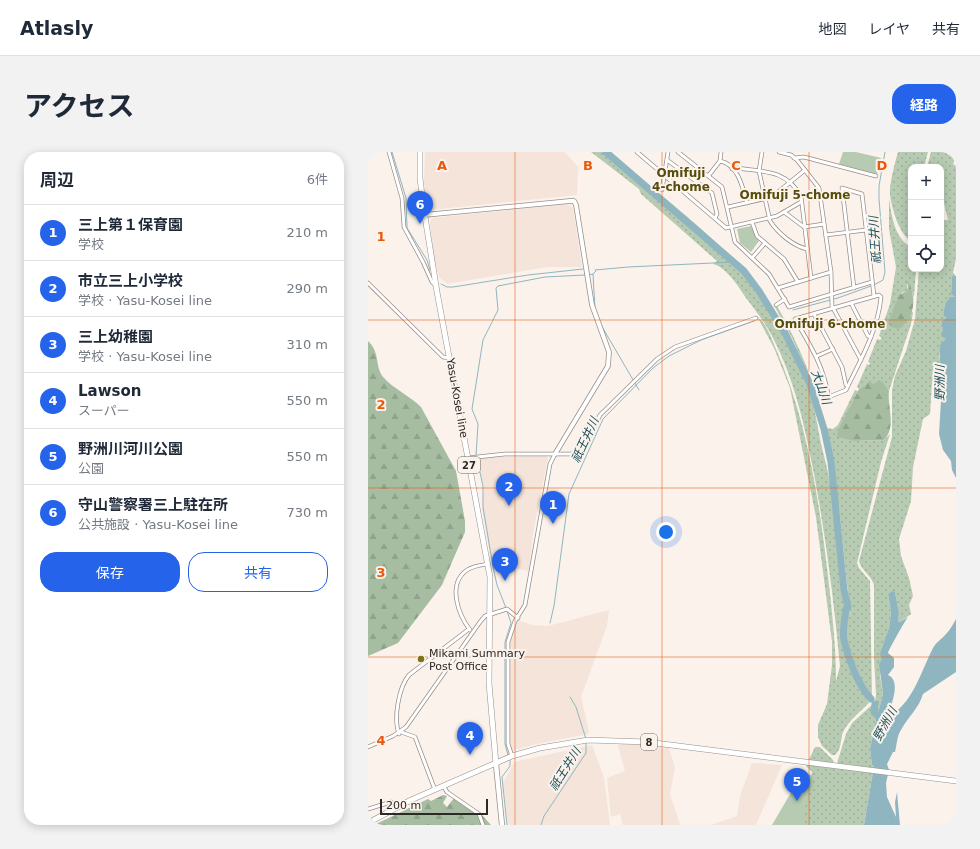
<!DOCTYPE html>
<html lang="ja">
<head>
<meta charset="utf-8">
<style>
  :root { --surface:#fff; --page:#f2f2f3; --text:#1f2937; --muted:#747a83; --line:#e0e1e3; --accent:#2563eb }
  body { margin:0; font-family:"DejaVu Sans","Noto Sans JP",sans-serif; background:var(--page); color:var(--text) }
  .controls { position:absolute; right:12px; top:12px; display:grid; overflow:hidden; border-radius:8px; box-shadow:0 2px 10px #0003 }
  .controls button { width:36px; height:36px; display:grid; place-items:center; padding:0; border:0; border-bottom:1px solid var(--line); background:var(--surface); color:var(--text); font:20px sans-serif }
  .scale { position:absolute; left:12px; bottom:10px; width:108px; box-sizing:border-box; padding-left:4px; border:2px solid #2c2927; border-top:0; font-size:11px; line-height:14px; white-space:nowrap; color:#2c2927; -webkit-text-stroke:3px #fbf2ec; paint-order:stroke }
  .you { position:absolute; left:298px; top:380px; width:14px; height:14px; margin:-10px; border:3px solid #fff; border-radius:50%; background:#1a73e8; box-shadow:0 0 0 6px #1a73e833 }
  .badge { display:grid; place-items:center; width:26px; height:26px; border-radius:50%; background:var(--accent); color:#fff; font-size:13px; font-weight:700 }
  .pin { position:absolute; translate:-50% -33px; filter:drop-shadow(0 1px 2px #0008) }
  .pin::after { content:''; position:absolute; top:21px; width:14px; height:12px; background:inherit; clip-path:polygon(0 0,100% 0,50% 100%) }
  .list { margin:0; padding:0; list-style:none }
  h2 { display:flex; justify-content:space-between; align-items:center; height:52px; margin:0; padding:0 16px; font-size:17px }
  h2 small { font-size:13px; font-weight:400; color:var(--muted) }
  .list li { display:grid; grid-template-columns:26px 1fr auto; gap:12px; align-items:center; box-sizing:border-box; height:56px; padding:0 16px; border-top:1px solid var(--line) }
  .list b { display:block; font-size:15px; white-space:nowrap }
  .list p { margin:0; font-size:13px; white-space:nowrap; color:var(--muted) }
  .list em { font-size:13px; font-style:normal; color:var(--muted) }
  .actions { display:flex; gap:8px; padding:12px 16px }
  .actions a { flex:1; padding:9px 0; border:1px solid var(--accent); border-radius:16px; text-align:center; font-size:14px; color:var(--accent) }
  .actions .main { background:var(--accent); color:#fff }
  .icon { flex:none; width:22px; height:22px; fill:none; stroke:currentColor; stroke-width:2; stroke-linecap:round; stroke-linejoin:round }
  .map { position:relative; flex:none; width:588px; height:673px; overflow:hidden; border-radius:16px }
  header { display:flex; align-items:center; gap:24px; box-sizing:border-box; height:56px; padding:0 20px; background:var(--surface); border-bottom:1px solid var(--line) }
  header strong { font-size:19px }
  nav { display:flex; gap:22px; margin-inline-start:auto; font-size:14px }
  .intro { display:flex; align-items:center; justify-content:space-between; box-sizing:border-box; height:96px; padding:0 24px }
  h1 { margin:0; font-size:28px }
  .button { padding:10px 18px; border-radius:16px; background:var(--accent); color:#fff; font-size:14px; font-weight:700 }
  main { display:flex; gap:24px; padding:0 24px }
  aside { flex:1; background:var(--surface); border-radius:16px; box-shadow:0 2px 10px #0003 }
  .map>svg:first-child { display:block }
  .built { fill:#f4e4da }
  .grass { fill:url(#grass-dots) }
  .forest { fill:url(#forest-firs) }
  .park { fill:#b6cbb2 }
  .water { fill:#8fb6c0 }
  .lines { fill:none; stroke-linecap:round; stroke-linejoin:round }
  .stream { stroke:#8fb6c0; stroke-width:1 }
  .river { stroke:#8fb6c0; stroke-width:7 }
  .minor-casing { stroke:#978f8a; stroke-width:4.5 }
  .tertiary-casing { stroke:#978f8a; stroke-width:5.5 }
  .secondary-casing { stroke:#978f8a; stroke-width:6 }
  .primary-casing { stroke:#978f8a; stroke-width:6 }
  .trunk-casing { stroke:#978f8a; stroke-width:6 }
  .minor { stroke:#fff; stroke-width:3 }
  .tertiary { stroke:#fff; stroke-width:4 }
  .secondary { stroke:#fff; stroke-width:4.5 }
  .primary { stroke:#fff; stroke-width:5 }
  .trunk { stroke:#fff; stroke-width:5 }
  .grid { fill:none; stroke:#e8590c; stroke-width:1; stroke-opacity:0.55 }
  .poi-dot { fill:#7f7212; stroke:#fbf2ec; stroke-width:1.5 }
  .labels { text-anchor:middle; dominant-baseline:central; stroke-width:4; stroke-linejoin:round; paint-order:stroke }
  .shield { fill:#fbf2ec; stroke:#6a6562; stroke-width:1 }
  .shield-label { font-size:10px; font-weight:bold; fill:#2c2927 }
  .street-label { font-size:11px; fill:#2c2927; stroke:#fbf2ec }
  .poi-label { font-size:11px; fill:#2c2927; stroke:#fbf2ec; text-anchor:start }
  .neighbourhood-label { font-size:12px; font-weight:bold; fill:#564d0d; stroke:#fbf2ec }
  .water-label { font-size:12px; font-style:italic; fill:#19515c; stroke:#fbf2ec }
  .grid-label { font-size:13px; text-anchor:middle; font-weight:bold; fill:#e8590c; stroke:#fbf2ec; stroke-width:4; stroke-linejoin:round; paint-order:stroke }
</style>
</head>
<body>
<header>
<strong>Atlasly</strong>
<nav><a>地図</a><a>レイヤ</a><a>共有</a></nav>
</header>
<div class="intro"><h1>アクセス</h1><a class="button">経路</a></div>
<main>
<aside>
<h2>周辺<small>6件</small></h2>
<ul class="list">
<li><span class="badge">1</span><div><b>三上第１保育園</b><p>学校</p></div><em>210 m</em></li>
<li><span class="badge">2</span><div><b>市立三上小学校</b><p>学校 · Yasu-Kosei line</p></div><em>290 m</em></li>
<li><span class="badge">3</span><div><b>三上幼稚園</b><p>学校 · Yasu-Kosei line</p></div><em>310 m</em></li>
<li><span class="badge">4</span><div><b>Lawson</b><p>スーパー</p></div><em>550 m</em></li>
<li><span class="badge">5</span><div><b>野洲川河川公園</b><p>公園</p></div><em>550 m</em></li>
<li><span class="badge">6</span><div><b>守山警察署三上駐在所</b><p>公共施設 · Yasu-Kosei line</p></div><em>730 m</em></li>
</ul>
<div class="actions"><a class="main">保存</a><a>共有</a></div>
</aside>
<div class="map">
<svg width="588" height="673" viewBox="0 0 588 673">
  <defs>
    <pattern id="grass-dots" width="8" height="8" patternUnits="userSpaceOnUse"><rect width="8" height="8" fill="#b6cbb2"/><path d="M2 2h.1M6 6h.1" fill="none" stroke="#9dae99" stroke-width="1.8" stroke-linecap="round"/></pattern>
    <pattern id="forest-firs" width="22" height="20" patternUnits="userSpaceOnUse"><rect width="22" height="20" fill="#a6bda2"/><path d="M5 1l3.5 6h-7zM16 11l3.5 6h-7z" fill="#8fa28c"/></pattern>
  </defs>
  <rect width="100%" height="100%" fill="#fbf2ec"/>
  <g class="built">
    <path d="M57,0H197L210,15L209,43L62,58L58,53L56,30Z"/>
    <path d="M200,52L205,56L214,115H179L79,132L71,125L65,101L62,70L64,66Z"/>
    <path d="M177,303L180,306L165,381L161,419L124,413L114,356L116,335L109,306Z"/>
    <path d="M241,458L239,474L213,545L221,579L220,582L164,593L144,599L142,590L140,494L142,485L150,468L164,473L180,474Z"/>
    <path d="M257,591L301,596L307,616L302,642L312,673H255L252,662L243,665L239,626L257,619L250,593Z"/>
    <path d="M224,593L236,625L242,673H140L135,631L146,610Z"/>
    <path d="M384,611L414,613L388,673H343L369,664L372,644Z"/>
  </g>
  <g class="grass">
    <path d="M223,0H241C281,34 328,69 364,106C399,141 425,185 440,232C447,253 449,275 454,296C469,352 475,411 483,469L471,356L447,245L438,217L423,184L407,155L409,154C431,192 447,231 456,273L459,276L465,277L470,273L487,238L490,239L481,257L479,286L487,289L516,288L522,282L513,310L489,411L491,416L502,429L504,546L500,541L497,544L501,551C492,560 481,568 475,580C472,588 474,597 467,603H464L454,594L450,585V573L459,552L464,513V490L448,365L422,236L406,196L390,166C398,170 404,188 408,197C439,268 451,347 460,424C464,459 468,494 468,529L472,514C466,450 458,385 446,322C437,275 427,229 405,186C398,172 388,159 378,146C371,135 358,115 345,112L349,109L273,42L271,37Z"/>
    <path d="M530,0H560L556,15H543V89C531,82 524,57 522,43C521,32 527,11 530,0Z"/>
    <path d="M563,0H584L587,6L585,12L588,14V107L585,121L588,124L584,125L583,142L587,145L577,152L575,163L578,166L573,170L578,187L571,202V220L564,231L562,262L555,267L545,315L543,349L531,387L533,404L541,426L545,444L541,453L543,462L532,470L530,469L531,461L527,440L520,442L523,460L521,476L513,502L514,507L512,524L515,542L510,561L506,558L507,552L504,555L509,563L502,597L504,613L506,614L496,673H432L444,620L438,614L447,595H452L465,608L467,618L478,582L484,571L507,550L508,543L506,506V433C503,423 493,418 491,409L524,285V238L527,224L538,199L547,167L551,117H573V68H580L576,51L573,48V15H559Z"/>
    <path d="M521,47C524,64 526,86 543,95V117H548L546,145L539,127V139L533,141L545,161L543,172L521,239L516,231L506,232L491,237L489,235L499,212L501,213L502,211L500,210L509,187L512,188L514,186L511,184L522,152L528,115L521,77Z"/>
  </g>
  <g class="forest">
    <path d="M539,127C549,145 548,164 531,177L524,175L520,171L531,143L539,139L540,134L538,128Z"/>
    <path d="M0,189C13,201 6,215 16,226C26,237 42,244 53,255L88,319L97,369V380L74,433L30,491L0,504Z"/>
    <path d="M511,228L516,231L521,239C519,255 529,275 516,288L487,289L469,285L470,278L491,237L497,234L500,230L506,232Z"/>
    <path d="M75,643L79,644L75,651L79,655L86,646L113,662L123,673H6L60,647L63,649Z"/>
  </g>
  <g class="park">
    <path d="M475,0H488L513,6L509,22L471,12Z"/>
    <path d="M383,74L391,89L383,100L372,91L369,77Z"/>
    <path d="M435,620L445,624L433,673H404Z"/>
  </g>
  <g class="water">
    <path d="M584,124H588V326L584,318L583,309L575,298L571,282L574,232L572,230L569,235L566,229L571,220L572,193L578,187L573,184L575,178L573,170L578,166L575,163L577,152L582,145H587L583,142Z"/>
    <path d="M525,439L527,440L531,461L530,469L532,470L540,465C538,467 520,499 520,501L526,506V515L520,523C534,529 523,554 518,566C545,553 553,519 565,496C568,490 574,487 578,482C582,478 585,472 588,467V520L555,542C551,556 540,565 533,578C529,584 529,592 527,600H525L519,612L521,618L518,631L519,645L528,665L527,650L529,640L532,673H496L506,614L504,613L502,597L509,563L504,555L506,554L508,560L510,561L515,542L511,512L514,507L512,502L521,476L523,460L520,442Z"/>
  </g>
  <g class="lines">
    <g class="stream">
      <path d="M24,0L38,46L39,76L59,108L62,118"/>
      <path d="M227,118L260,115L366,110"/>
      <path d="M220,123L225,122"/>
      <path d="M73,132L79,135H85L160,123L215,117"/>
      <path d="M506,133L515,128L517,120L511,47V34L517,0"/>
      <path d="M227,157L225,122L228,119"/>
      <path d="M425,158L470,146L503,134"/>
      <path d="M233,173L271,238"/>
      <path d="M108,304L110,272L104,257L115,188L130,158L128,136L130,134L177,125L217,123"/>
      <path d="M109,307L115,334V355L125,415L129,433L138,456"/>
      <path d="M139,459L143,471L137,490V592L140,603"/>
      <path d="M182,471L186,454L201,342L235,267L285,216L301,204L333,188L386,169"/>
      <path d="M202,545L208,555L218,587"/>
      <path d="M139,673L134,625L142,614V608"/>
      <path d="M173,673L176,664L218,601V590"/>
    </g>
    <g class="river">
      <path d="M238,0L376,119L391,139L417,181L442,232L456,277L463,310L476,438L480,455L478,457C477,466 474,479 476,488C480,507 490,533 503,547"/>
      <path d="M507,552L506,560L512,566V569"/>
    </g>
    <g class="minor-casing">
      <g id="minor">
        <path d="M21,0L34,46L36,75L55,110L64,130L68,134"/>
        <path d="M269,0L358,76L409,64L433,50"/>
        <path d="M310,0L354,35L367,90L401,122L421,155L504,130"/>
        <path d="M394,0L391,19L402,69C410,81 425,94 439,97"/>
        <path d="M411,0L423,3L429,8L451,36L463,120L464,154L493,208"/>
        <path d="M426,6L436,5L508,24"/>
        <path d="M299,8L344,41L349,62L347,66"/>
        <path d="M352,9C370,12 375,36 379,51"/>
        <path d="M364,17L369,16C396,20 417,17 433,44L443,126"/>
        <path d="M341,23L352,9L353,0"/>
        <path d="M294,38L300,0"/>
        <path d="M360,55L404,45L437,18"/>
        <path d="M416,60L436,75L456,72"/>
        <path d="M384,70L389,84L416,107L430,130"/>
        <path d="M458,83L498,78"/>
        <path d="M384,106L397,91"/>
        <path d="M0,131L75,205L82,206"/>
        <path d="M410,136L463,120"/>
        <path d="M486,136L474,36L494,42L506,144"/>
        <path d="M511,143L513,145C510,178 492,209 478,238L463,244L460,242C455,213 442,193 427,167Z"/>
        <path d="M483,151L500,184L503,185"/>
        <path d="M408,153L417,147"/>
        <path d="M446,162L474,215L478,233L480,234"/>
        <path d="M449,204L465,197"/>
        <path d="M100,306L137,302H213L232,263L289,207L307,195L388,166"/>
        <path d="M102,478C90,462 79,432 99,418C105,414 113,413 120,412"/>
        <path d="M33,580L47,585L67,638"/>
        <path d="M31,582C25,566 31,535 41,523L101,477"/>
        <path d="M0,595L25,584L38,575L112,470L117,464L139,457L150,466"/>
        <path d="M144,604L140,592V490L147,469L157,453L182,312L187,302"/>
        <path d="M76,635L79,640L111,662L115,673"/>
        <path d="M0,657L23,650"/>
      </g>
    </g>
    <g class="tertiary-casing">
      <path id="tertiary" d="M56,63L202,49H206L208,53L224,153L241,200L240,214L187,302"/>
    </g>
    <g class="secondary-casing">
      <path id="secondary" d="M128,612L134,673"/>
    </g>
    <g class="primary-casing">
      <path id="primary" d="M52,0V26L55,52L69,140L122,425L121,531L128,612"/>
    </g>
    <g class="trunk-casing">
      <path id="trunk" d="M0,671L43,648L144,604L172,596L220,588L279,590L588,629"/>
    </g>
    <use href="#minor" class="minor"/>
    <use href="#tertiary" class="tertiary"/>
    <use href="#secondary" class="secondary"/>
    <use href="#primary" class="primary"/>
    <use href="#trunk" class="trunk"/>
  </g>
  <path class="grid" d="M147,0V673M294,0V673M441,0V673M0,168H588M0,336H588M0,505H588"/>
  <circle class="poi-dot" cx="53" cy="507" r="4"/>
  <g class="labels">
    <g class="shield">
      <rect x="90" y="305" width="22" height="16" rx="3"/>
      <rect x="273" y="582" width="16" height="16" rx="3"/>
    </g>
    <g class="shield-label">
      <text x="101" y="313">27</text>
      <text x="281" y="590">8</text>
    </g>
    <g class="street-label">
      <text transform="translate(89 246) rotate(80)">Yasu-Kosei line</text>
    </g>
    <g class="poi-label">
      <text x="61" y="501">Mikami Summary<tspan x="61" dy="13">Post Office</tspan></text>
    </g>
    <g class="neighbourhood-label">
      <text x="313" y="21">Omifuji<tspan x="313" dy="14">4-chome</tspan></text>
      <text x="427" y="43">Omifuji 5-chome</text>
      <text x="462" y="172">Omifuji 6-chome</text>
    </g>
    <g class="water-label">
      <text transform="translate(507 88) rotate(-94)">祇王井川</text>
      <text transform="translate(572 231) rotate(-90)">野洲川</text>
      <text transform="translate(453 235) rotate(70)">大山川</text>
      <text transform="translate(217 288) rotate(-65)">祇王井川</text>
      <text transform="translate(517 572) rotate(-61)">野洲川</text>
      <text transform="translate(197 617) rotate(-58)">祇王井川</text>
    </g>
  </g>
  <g class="grid-label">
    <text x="74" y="18">A</text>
    <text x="220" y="18">B</text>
    <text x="368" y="18">C</text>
    <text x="514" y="18">D</text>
    <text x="13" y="89">1</text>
    <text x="13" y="257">2</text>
    <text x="13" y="425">3</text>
    <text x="13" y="593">4</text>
  </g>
</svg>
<div class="controls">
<button>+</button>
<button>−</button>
<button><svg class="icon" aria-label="locate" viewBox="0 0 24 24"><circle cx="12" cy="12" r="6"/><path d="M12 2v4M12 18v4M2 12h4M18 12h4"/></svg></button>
</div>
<div class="scale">200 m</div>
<div class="you"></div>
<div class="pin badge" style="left:185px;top:372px">1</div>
<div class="pin badge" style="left:141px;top:354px">2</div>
<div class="pin badge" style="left:137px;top:429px">3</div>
<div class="pin badge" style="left:102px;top:603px">4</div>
<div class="pin badge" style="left:429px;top:649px">5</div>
<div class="pin badge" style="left:52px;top:72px">6</div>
</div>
</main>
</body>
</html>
